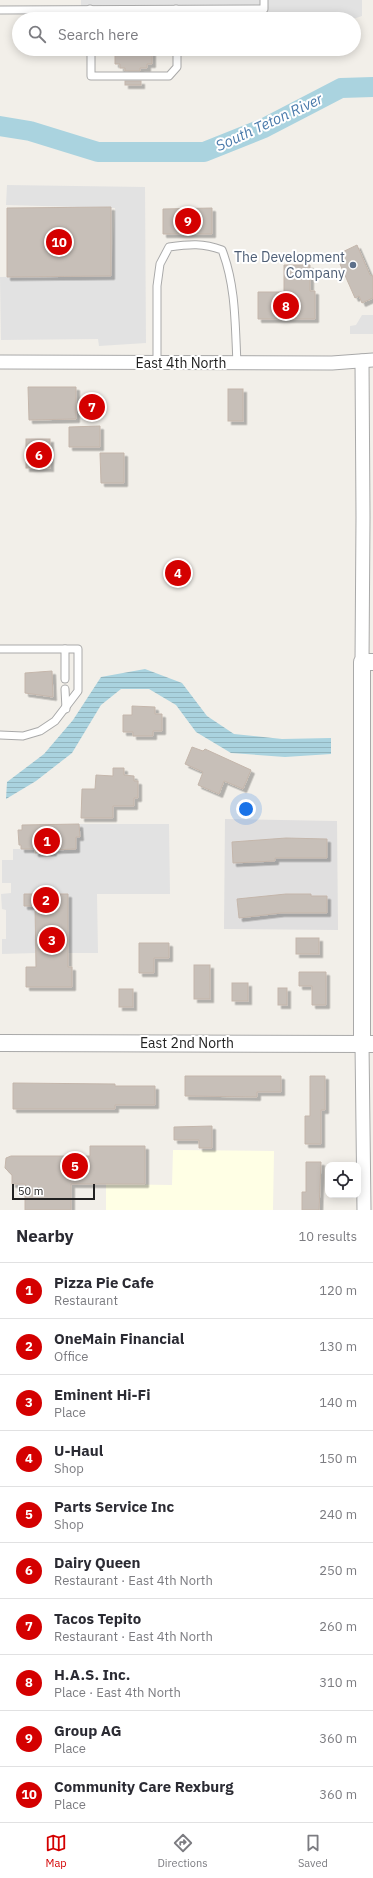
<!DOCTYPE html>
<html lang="en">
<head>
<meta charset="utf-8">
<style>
  :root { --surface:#fff; --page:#f2f2f3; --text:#2b2b33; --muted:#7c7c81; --line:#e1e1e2; --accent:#d40000 }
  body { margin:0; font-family:"IBM Plex Sans",sans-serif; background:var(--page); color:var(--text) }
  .controls { position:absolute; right:12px; bottom:12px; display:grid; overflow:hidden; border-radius:8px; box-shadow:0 2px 10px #0003 }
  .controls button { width:36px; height:36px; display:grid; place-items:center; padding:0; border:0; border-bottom:1px solid var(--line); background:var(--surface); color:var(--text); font:20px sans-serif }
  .scale { position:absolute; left:12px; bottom:10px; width:83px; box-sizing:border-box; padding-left:4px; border:2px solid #222; border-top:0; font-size:11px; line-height:14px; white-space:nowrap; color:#222; -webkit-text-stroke:3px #fff; paint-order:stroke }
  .you { position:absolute; left:246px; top:809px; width:14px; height:14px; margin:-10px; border:3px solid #fff; border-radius:50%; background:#1a73e8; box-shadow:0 0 0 6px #1a73e833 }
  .badge { display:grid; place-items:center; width:26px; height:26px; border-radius:50%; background:var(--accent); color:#fff; font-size:13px; font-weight:700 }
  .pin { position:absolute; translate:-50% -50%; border:2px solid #fff; box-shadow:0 1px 4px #0006 }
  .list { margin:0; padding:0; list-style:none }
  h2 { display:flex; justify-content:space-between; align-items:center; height:52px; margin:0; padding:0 16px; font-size:17px }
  h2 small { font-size:13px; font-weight:400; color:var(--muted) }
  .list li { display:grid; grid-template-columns:26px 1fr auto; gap:12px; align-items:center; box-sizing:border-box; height:56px; padding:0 16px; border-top:1px solid var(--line) }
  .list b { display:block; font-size:15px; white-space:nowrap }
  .list p { margin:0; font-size:13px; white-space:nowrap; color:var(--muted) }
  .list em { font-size:13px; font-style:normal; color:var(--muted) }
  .icon { flex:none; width:22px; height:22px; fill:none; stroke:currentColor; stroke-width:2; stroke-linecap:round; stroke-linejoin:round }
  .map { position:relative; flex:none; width:373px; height:1210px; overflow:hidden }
  .search { position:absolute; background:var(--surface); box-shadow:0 2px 10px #0003; left:12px; right:12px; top:12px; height:44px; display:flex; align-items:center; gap:10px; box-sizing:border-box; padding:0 14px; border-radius:22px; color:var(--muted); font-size:15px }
  .sheet { height:612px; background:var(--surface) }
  nav { display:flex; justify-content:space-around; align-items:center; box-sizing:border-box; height:56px; border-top:1px solid var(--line); background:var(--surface); font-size:11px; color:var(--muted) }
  nav a { display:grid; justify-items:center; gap:2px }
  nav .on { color:var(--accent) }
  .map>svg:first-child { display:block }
  .residential { fill:#e0dfdf }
  .education { fill:#ffffe5 }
  .parking { fill:#e2e2e2 }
  .water { fill:url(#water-rules) }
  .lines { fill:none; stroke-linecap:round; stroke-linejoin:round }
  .river { stroke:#aad3df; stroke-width:20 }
  .building { fill:#c7bfb8; stroke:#c4b6ab; filter:url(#shadow) }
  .service-casing { stroke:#a9a9a9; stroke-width:9 }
  .minor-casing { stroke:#a9a9a9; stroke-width:15 }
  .tertiary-casing { stroke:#a9a9a9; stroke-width:18 }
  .service { stroke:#fff; stroke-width:7 }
  .minor { stroke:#fff; stroke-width:13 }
  .tertiary { stroke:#fff; stroke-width:16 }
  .service-dot { fill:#5c6f8a; stroke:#fff; stroke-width:1.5 }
  .labels { text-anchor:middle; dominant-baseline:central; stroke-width:4; stroke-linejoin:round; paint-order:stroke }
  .service-label { font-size:14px; fill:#4e5e75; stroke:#fff; text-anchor:end }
  .street-label { font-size:14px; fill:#222; stroke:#fff }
  .water-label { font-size:15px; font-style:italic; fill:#4a7aab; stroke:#fff }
</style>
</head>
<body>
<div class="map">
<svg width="373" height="1210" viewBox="0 0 373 1210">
  <defs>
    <pattern id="water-rules" width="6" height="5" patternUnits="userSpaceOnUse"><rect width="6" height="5" fill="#aad3df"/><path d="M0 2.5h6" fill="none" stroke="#92b5bf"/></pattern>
    <filter id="shadow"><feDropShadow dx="3.5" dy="3.5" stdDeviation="0" flood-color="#0004"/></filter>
  </defs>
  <rect width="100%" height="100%" fill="#f2efe9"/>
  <path class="residential" d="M225,819L337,821L338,930L224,929Z"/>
  <path class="education" d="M173,1150L274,1151L273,1210H106V1184L172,1185Z"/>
  <g class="parking">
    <path d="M81,0H362V16L353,19H263V10L81,9Z"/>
    <path d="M7,185L145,187L146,343L99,346L98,339L1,340L0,277L111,276L115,208L6,205Z"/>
    <path d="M362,315H373V334H350V326L356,325Z"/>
    <path d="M79,824H169L170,894H97L98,953H68V894H24V906H35L36,953L2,954V939H6V910L2,909L1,894L11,893V883H2V860H13V849H35V853L53,852V850L76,849V837H80Z"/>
  </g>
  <path class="water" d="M145,669L182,683L207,716L234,734L282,739L331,738V754L285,757L231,753L196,732L176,705L149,689H121L101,705L72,753L36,781L6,799L7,782L44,754L73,720L101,677Z"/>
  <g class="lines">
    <path class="river" d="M0,126L30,131L98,152H204L264,128L341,88L373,87"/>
  </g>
  <g class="building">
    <path d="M115,49H152V64H147V68H140V71H125V68H120V64H115Z"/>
    <rect x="125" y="81" width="16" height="4"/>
    <path d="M111,207V276L7,277V208Z"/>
    <path d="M212,208V234H163V209Z"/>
    <path d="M357,245L370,275L373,276V298L362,303L359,296L355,298L336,255Z"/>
    <path d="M284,265H310V291H315V319H258V292H284Z"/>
    <path d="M28,387H76V419L29,420Z"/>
    <rect x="228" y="389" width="15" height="32"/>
    <path d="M100,426V447H69V427Z"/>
    <rect x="26" y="439" width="24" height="29"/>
    <path d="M100,453H124V483H101Z"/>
    <path d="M52,671L53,697L25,693V673Z"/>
    <path d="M132,706L155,707V714H162V731H153V736H133V732H123V715H132Z"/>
    <path d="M192,747L203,751L205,749L251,770L243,789L224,781L219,794L198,785L203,772L185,764Z"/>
    <path d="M113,768H124V775L134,776V781H138V798H134V806H113V818H81L82,789H95L96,775L113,776Z"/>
    <path d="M79,824L80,837H76V849L53,850V852L35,853V849H21V845H19L18,830H22V825Z"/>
    <path d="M286,838L327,839V858H275V861L233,863L232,842Z"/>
    <path d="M24,894H68V967H72V987H26V967H36L35,906H24Z"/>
    <path d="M286,894H311V896H327V913H281L239,918L237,899Z"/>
    <rect x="296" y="938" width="23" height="16"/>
    <path d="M139,943H169V958H154V973H139Z"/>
    <rect x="194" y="965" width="16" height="34"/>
    <path d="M299,972H326V1005H312V986H299Z"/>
    <rect x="232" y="983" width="16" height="18"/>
    <rect x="278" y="988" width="9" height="17"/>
    <rect x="119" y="989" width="14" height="18"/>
    <path d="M185,1076H281V1092H257V1097L185,1096Z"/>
    <path d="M310,1076H325V1110H321V1144H305V1116H310Z"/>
    <path d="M13,1083L115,1084V1086H155V1105H115V1109H13Z"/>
    <path d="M212,1126V1148H199V1140H174V1127Z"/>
    <path d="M90,1146H145V1184H71V1210H25V1184H12V1175L5,1168L6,1158L11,1156H90Z"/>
    <path d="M306,1162H321L319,1210H302V1192H306Z"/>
  </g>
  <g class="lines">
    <g class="service-casing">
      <g id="service">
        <path d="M90,9V19"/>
        <path d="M176,9V19"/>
        <path d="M0,10L264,9V0"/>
        <path d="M91,49V76H169L177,67V49"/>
        <path d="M157,362V286L160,264L169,247C190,244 203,243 222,250C236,286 235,325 237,363"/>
        <path d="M0,649H78V691L55,721L40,731L23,736L0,735"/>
        <path d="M65,649V679"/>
        <path d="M65,689L66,709"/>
      </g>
    </g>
    <g class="minor-casing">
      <g id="minor">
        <path d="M362,361L363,517L362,662"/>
        <path d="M0,362L332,363L373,360"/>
        <path d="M362,1044L364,1210"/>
      </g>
    </g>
    <g class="tertiary-casing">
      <g id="tertiary">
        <path d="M0,1043L373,1044"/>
        <path d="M362,1044V662H373"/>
      </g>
    </g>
    <use href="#service" class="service"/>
    <use href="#minor" class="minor"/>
    <use href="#tertiary" class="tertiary"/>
  </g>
  <circle class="service-dot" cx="353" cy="265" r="4"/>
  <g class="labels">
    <g class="service-label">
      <text x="345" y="257">The Development<tspan x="345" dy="16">Company</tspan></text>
    </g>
    <g class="street-label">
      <text x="181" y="363">East 4th North</text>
      <text x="187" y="1043">East 2nd North</text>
    </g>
    <g class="water-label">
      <text transform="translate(269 122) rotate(-25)">South Teton River</text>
    </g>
  </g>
</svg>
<div class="controls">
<button><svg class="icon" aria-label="locate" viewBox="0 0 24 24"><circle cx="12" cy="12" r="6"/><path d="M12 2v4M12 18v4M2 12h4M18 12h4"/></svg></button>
</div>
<div class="scale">50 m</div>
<div class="you"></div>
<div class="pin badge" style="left:47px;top:841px">1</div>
<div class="pin badge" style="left:46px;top:900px">2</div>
<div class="pin badge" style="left:52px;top:940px">3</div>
<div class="pin badge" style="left:178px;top:573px">4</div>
<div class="pin badge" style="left:75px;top:1166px">5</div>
<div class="pin badge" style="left:39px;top:455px">6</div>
<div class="pin badge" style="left:92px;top:407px">7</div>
<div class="pin badge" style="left:286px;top:306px">8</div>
<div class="pin badge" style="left:188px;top:221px">9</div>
<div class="pin badge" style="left:59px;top:242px">10</div>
<div class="search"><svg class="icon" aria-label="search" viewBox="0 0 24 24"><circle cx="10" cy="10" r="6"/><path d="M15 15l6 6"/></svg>Search here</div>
</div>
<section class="sheet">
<h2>Nearby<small>10 results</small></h2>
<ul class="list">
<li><span class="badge">1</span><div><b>Pizza Pie Cafe</b><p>Restaurant</p></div><em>120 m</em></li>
<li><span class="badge">2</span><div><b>OneMain Financial</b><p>Office</p></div><em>130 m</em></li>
<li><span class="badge">3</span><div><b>Eminent Hi-Fi</b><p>Place</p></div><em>140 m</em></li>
<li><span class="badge">4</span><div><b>U-Haul</b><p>Shop</p></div><em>150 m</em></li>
<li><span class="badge">5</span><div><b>Parts Service Inc</b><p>Shop</p></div><em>240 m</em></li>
<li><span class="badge">6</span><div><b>Dairy Queen</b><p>Restaurant · East 4th North</p></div><em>250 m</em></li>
<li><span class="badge">7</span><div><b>Tacos Tepito</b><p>Restaurant · East 4th North</p></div><em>260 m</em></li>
<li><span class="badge">8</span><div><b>H.A.S. Inc.</b><p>Place · East 4th North</p></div><em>310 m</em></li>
<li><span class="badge">9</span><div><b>Group AG</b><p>Place</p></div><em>360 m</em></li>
<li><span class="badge">10</span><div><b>Community Care Rexburg</b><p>Place</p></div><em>360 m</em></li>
</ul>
</section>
<nav>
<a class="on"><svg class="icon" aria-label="map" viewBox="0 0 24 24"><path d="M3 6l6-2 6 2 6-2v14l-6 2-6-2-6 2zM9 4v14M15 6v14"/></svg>Map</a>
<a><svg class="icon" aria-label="directions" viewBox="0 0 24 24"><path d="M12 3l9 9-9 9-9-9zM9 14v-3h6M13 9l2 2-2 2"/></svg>Directions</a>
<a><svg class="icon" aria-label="saved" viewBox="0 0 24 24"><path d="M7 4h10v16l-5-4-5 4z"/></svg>Saved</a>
</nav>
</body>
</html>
